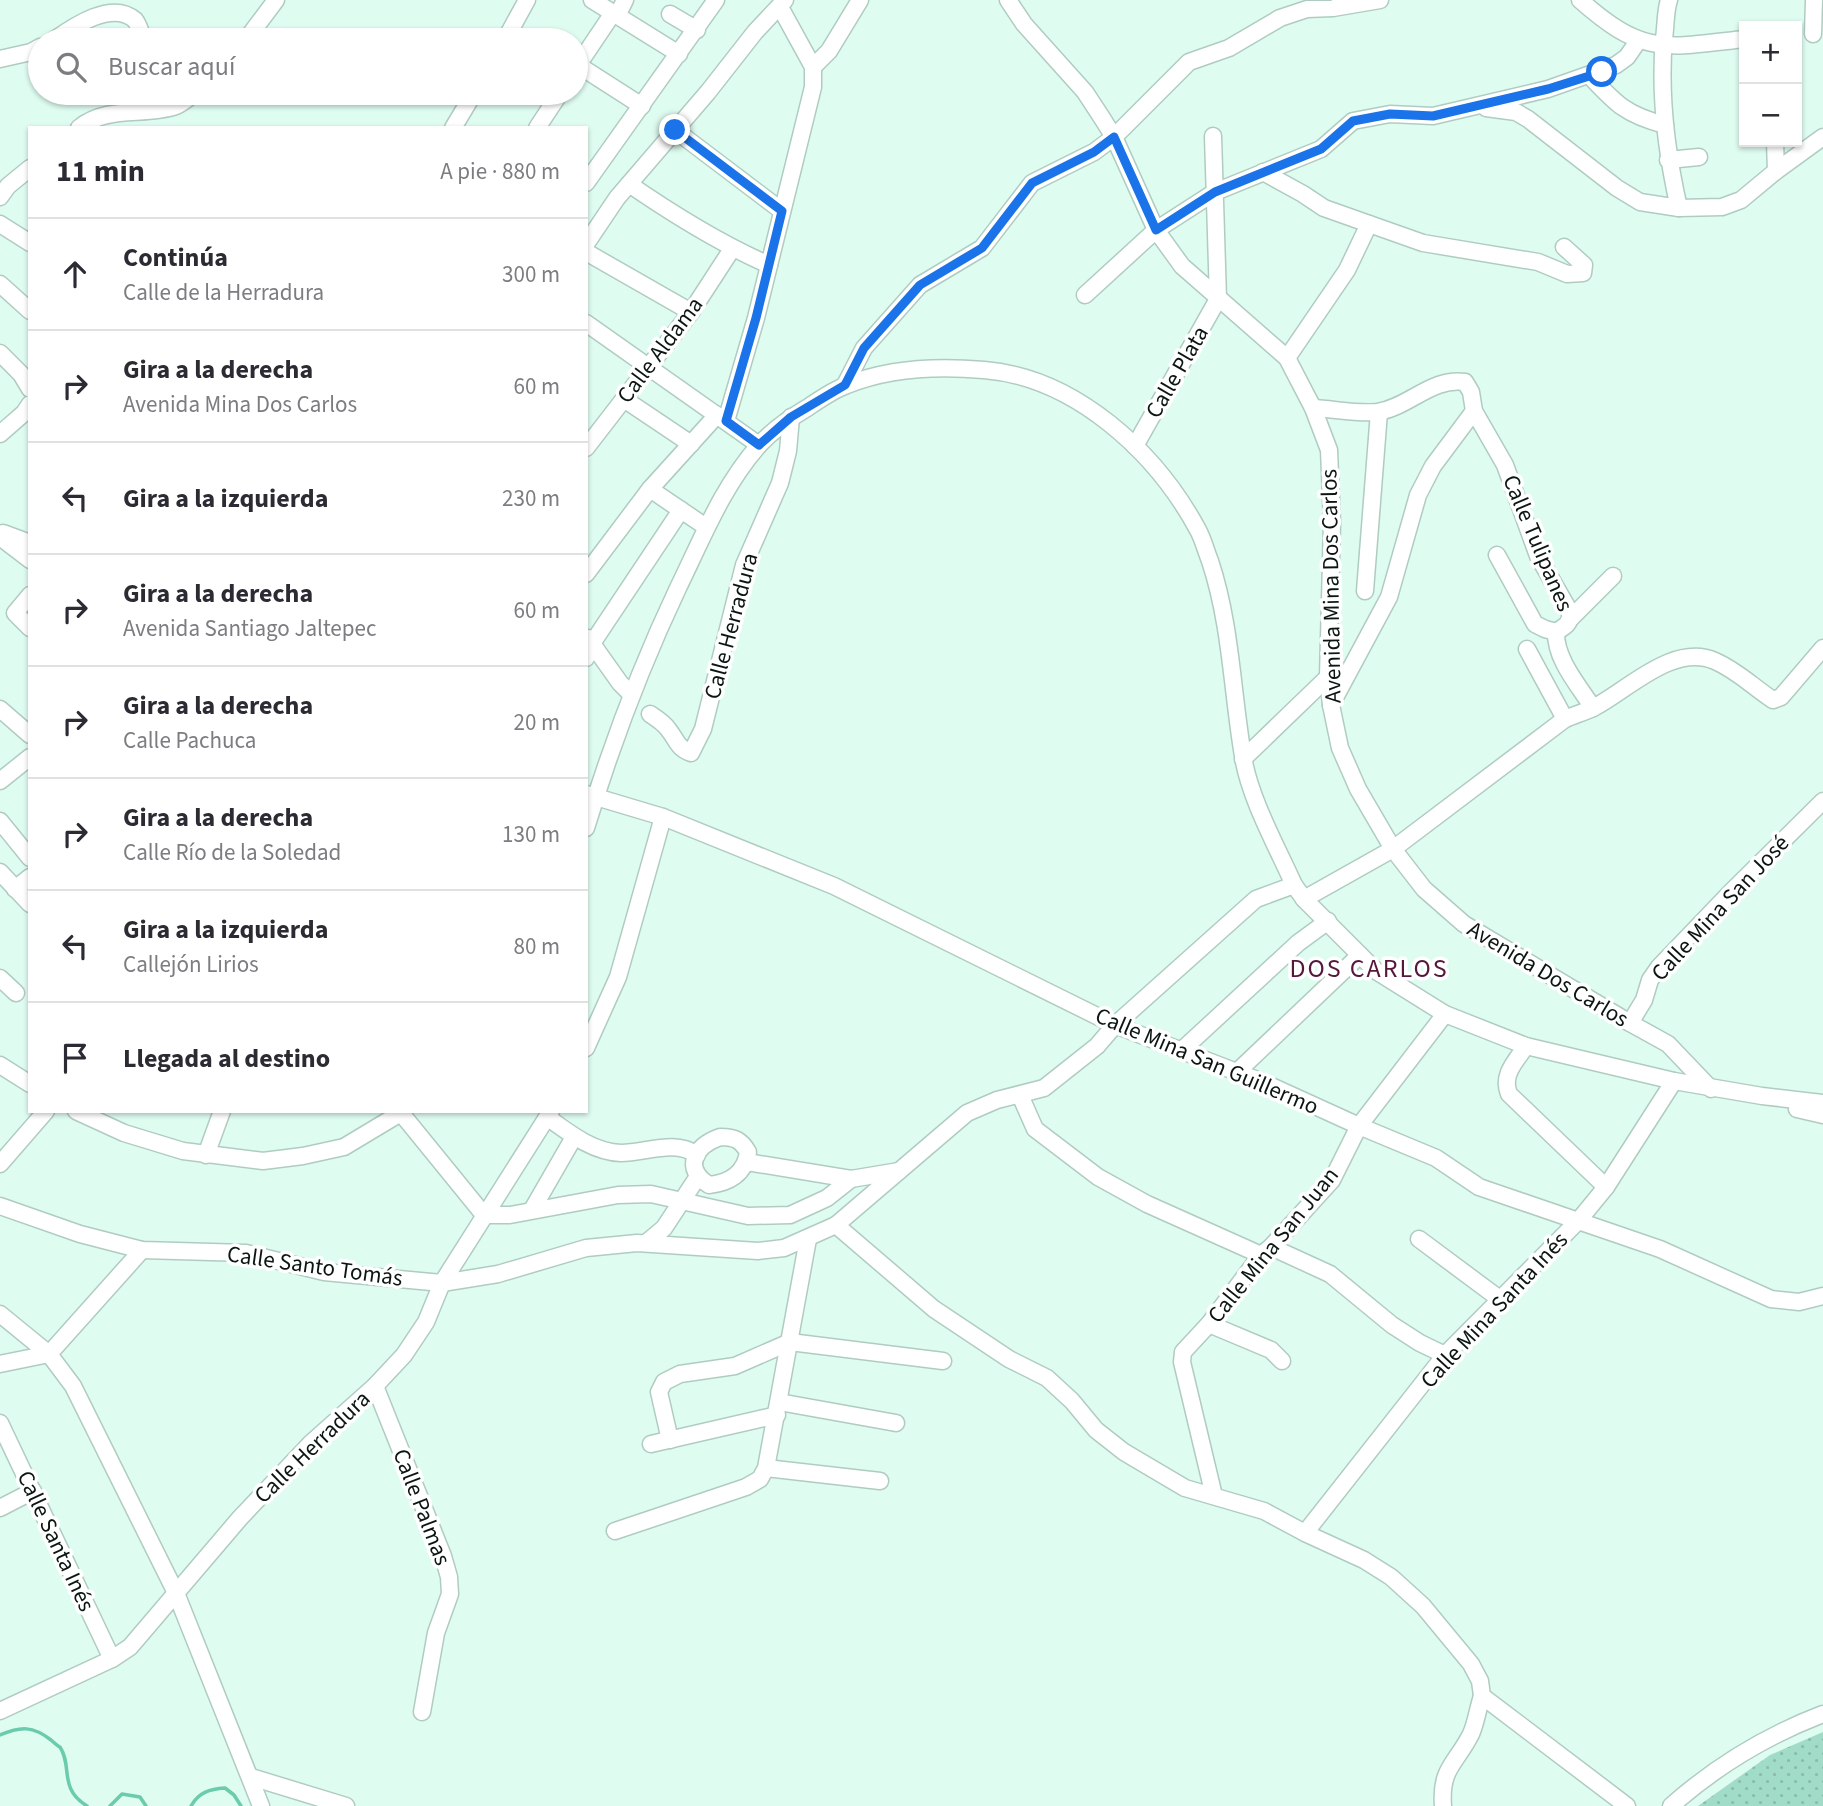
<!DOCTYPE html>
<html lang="es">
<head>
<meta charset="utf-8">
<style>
  :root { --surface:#fff; --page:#f7f7f7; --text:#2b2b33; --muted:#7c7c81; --line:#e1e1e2 }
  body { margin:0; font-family:"Source Sans 3",sans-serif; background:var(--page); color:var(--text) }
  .controls { position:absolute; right:21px; top:21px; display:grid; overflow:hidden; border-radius:0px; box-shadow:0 2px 5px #0004 }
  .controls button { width:63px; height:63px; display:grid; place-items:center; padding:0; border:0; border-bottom:2px solid var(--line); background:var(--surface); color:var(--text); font:35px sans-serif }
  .stop { position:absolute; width:21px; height:21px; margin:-16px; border:5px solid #1a73e8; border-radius:50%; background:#fff }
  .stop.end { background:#1a73e8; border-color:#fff; box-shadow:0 2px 7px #0008 }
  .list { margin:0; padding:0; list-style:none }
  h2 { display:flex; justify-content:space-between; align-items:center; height:91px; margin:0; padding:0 28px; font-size:30px }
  h2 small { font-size:23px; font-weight:400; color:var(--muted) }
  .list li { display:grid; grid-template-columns:46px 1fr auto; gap:21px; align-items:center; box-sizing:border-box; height:112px; padding:0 28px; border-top:2px solid var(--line) }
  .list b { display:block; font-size:26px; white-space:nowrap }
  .list p { margin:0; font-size:23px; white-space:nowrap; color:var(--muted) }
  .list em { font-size:23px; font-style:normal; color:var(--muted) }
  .icon { flex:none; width:38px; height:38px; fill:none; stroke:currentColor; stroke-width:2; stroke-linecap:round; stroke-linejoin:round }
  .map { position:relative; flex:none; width:1823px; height:1806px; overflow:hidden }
  .search { position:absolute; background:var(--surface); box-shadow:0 2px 5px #0004; left:28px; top:28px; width:560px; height:77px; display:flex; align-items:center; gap:18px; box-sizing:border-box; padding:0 24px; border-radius:38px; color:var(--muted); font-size:26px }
  .panel { position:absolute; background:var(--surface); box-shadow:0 2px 5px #0004; left:28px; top:126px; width:560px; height:987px; border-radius:0px }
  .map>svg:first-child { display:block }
  .grass { fill:url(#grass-dots) }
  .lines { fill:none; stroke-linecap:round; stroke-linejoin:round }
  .stream { stroke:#6acbad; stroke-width:3.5 }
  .minor-casing { stroke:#b0ccc2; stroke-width:19 }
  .minor { stroke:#fff; stroke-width:16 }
  .route { stroke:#1a73e8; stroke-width:9 }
  .labels { text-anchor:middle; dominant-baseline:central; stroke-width:7; stroke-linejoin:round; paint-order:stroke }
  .street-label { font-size:23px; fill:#0b1512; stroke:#fff }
  .quarter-label { font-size:26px; letter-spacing:2px; fill:#55173c; stroke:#fff }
</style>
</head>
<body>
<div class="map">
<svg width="1823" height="1806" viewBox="0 0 1823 1806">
  <defs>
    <pattern id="grass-dots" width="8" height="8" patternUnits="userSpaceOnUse" patternTransform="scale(1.75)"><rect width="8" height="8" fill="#a1dcc8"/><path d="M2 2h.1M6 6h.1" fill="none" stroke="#89bcab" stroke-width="1.8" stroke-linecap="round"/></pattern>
  </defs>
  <rect width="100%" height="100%" fill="#dffcf1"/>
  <path class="grass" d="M1823,1732V1806H1698L1770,1755Z"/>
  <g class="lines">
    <g class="stream">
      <path d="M0,1735C21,1726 33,1726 51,1740C52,1741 59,1747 60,1747C73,1767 58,1788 87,1806"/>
      <path d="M110,1806L122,1794L140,1797L146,1806"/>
      <path d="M191,1806C199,1792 210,1789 225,1788L234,1795L241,1806"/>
    </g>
    <g class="minor-casing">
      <g id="minor">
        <path d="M592,0L679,54"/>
        <path d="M1008,0L1024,24L1085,92L1102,118L1114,137L1156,230L1182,266L1287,358L1313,408L1329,450L1332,523L1328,677L1331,705L1340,748L1358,789L1393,849L1424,889L1464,924L1630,1023L1668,1044L1711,1089"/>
        <path d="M1580,0C1643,56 1665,48 1744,39"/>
        <path d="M1669,0C1665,12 1666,26 1664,38C1659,96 1666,151 1679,208"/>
        <path d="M670,14L697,30"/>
        <path d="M617,16L625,0"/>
        <path d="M1813,34L1814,0"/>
        <path d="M54,40C74,26 112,0 135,20C139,25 141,34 144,40"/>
        <path d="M246,40L276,0"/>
        <path d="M505,40L527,0"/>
        <path d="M0,59L31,52L40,47"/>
        <path d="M578,65L642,106"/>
        <path d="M813,67L829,51L860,0"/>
        <path d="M576,68L613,13"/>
        <path d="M1589,75C1616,104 1626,115 1665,125"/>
        <path d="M1486,108L1516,112L1528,119L1617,188L1640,202L1679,208L1722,207L1741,200L1776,171L1823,137"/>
        <path d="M79,128C107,105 144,117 176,106C183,103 189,97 195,93"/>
        <path d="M453,128L474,93"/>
        <path d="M537,128L560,93"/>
        <path d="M675,130L782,211"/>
        <path d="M1775,142L1776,171"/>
        <path d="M1668,160L1699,157"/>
        <path d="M1263,172L1303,194L1324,208L1423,243L1538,262L1567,274L1583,273L1584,265L1564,247"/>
        <path d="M586,183L716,0"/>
        <path d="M629,184C674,215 719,243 769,265"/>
        <path d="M0,197L8,186L30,168"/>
        <path d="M0,224L30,243"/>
        <path d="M586,244L617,198L708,92L755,32L785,0"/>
        <path d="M586,252L691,312"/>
        <path d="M0,284L30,311"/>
        <path d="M1085,295L1156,230L1215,192L1321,149L1353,121L1390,114L1433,116L1548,89L1616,65L1627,57L1638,41"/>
        <path d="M586,323L759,445"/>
        <path d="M0,353L21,374L30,389"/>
        <path d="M1287,358L1347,270L1369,224"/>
        <path d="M845,385L864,348L920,285L982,248L1032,183L1094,152L1114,137L1189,62L1229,48L1280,18L1307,9L1333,8L1380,0"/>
        <path d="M624,399L691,444"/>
        <path d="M1313,408C1334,409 1357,414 1378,412C1409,407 1432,377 1465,382L1471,392L1474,411L1505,465L1538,556L1570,612C1571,623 1566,626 1556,632"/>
        <path d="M726,421L756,318L813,87V67L780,7"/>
        <path d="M0,434L24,413L30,404"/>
        <path d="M1135,446L1218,299L1213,136"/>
        <path d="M586,448L691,312L732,249"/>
        <path d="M650,489L706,527"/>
        <path d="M3,533L30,543"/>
        <path d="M0,537L30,560"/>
        <path d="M1497,555L1535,624L1545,629L1556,632"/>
        <path d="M586,574L650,489L717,415"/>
        <path d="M1365,591L1379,412"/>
        <path d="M30,595L15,613L30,628"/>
        <path d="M1571,618L1613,576"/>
        <path d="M1556,632C1555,659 1579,686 1593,708"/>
        <path d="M588,638L620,683L631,694"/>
        <path d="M1527,649L1565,719"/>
        <path d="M586,658L593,642L681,510"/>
        <path d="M1331,705L1389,597L1418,495L1433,466L1474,411"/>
        <path d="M0,709L30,735"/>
        <path d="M650,714C656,718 664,723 668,729C677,740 677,748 691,753L703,729L744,565L780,483L788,451L791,417"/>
        <path d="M1243,759L1328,677"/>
        <path d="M0,781L30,757"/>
        <path d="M586,794L663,817L834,886L1115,1025L1260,1081L1359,1126L1436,1158L1479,1187L1660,1249L1771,1299L1799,1302L1823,1296"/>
        <path d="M0,821L30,858"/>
        <path d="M586,828C611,746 641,666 678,588C702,539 723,485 760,444C773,430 790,418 807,408C819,400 833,390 847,385C889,368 939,366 984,370C1075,377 1156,452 1198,530C1203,539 1206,551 1210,561C1231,624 1232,691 1243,756C1249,797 1277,847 1294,885L1304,899L1376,971L1445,1014L1526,1046L1674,1081L1762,1096L1823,1103"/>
        <path d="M0,872L30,904"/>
        <path d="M15,889L30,877"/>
        <path d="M1304,899L1393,849L1565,719C1574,715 1585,712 1595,707C1630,688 1674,643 1715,661C1738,671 1753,687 1773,700L1781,697L1823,648"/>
        <path d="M0,978L16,993"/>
        <path d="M1630,1023L1644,1000L1650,980L1659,967L1729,894L1823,801"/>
        <path d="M1526,1046C1516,1061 1501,1075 1509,1094L1606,1187"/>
        <path d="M586,1048L618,977L663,817"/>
        <path d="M1181,1051L1298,943L1328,921"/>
        <path d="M0,1065L30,1084"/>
        <path d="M1237,1072L1360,955"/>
        <path d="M1020,1095L1035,1129L1098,1177L1147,1204L1261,1255"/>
        <path d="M1797,1109L1823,1115"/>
        <path d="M76,1111L124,1133L183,1151L263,1161L303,1156L344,1147L404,1111"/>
        <path d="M401,1113L484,1215H510L618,1195L651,1194L748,1216L790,1215L827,1198L851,1179"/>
        <path d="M547,1117C569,1133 593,1152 621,1153C646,1153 675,1139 697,1155"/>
        <path d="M720,1137C735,1137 741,1140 748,1152C745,1174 729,1183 709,1185C682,1168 695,1146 720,1137Z"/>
        <path d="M206,1155L222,1111"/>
        <path d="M747,1162L851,1179L899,1171"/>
        <path d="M0,1164L46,1111"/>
        <path d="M0,1206L80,1234L142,1250L246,1253L324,1272L442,1283L498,1274L586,1248L637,1243L758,1251L784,1248L836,1225L967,1113L997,1100L1044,1088L1097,1046L1115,1025L1256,899L1294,885"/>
        <path d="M532,1210L574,1137"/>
        <path d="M836,1225L934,1309L1009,1359L1047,1378L1072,1401L1096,1430L1124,1452L1185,1488L1264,1511L1305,1533L1364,1560L1391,1577L1423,1606L1471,1664L1480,1681L1482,1696L1627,1806"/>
        <path d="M1419,1239L1501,1300"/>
        <path d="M646,1243L664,1228L697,1178"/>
        <path d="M1271,1247L1330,1274L1392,1325L1420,1343L1445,1355"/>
        <path d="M0,1314L49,1354L73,1386L176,1593L261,1806"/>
        <path d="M1209,1324L1271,1350L1282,1361"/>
        <path d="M0,1364L49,1354L142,1250"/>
        <path d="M375,1386L443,1556L449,1577L450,1594L436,1633L422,1712"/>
        <path d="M779,1402L896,1423"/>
        <path d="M0,1423L112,1659"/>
        <path d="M670,1440L659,1392L664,1382L680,1374L735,1366L790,1342L943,1361"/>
        <path d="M651,1444L777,1415"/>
        <path d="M766,1468L880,1481"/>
        <path d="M1214,1496L1182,1362L1183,1352L1209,1324L1261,1255L1271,1247L1332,1180L1359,1126L1445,1014"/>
        <path d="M0,1508L33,1491"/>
        <path d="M615,1531L746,1487L760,1479L766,1468L808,1239"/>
        <path d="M1305,1533L1445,1355L1579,1220L1606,1187L1674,1081"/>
        <path d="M0,1711L112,1659L130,1647L240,1518L311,1443L375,1386L404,1355L426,1322L442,1283L551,1111"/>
        <path d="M251,1777L346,1806"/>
        <path d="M1443,1806C1440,1768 1456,1764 1471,1734C1476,1723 1478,1708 1482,1696"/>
        <path d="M1671,1806C1715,1767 1768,1735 1823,1714"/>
      </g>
    </g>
    <use href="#minor" class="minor"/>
  </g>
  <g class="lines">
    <path class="route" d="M675,130L782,211L756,318L726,421L759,445L791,417L845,385L864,348L920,285L982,248L1032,183L1094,152L1114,137L1156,230L1215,192L1321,149L1353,121L1390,114L1433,116L1548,89L1602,72"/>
  </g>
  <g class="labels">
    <g class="street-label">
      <text transform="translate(660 350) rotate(-53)">Calle Aldama</text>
      <text transform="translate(1177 372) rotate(-60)">Calle Plata</text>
      <text transform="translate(1538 543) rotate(67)">Calle Tulipanes</text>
      <text transform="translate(1331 586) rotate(-91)">Avenida Mina Dos Carlos</text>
      <text transform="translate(731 626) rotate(-75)">Calle Herradura</text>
      <text transform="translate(1720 908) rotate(-47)">Calle Mina San José</text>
      <text transform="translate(1548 974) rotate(31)">Avenida Dos Carlos</text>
      <text transform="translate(1207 1061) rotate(23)">Calle Mina San Guillermo</text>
      <text transform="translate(1273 1245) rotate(-51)">Calle Mina San Juan</text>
      <text transform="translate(315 1266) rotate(8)">Calle Santo Tomás</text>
      <text transform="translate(1494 1310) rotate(-47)">Calle Mina Santa Inés</text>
      <text transform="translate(312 1447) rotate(-44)">Calle Herradura</text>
      <text transform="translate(422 1507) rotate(69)">Calle Palmas</text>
      <text transform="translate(56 1541) rotate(65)">Calle Santa Inés</text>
    </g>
    <g class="quarter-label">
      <text x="1369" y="968">DOS CARLOS</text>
    </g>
  </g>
</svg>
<div class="controls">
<button>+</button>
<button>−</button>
</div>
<div class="stop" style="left:1602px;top:72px"></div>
<div class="stop end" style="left:675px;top:130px"></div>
<div class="search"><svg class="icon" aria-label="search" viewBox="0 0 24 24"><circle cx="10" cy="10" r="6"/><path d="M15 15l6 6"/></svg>Buscar aquí</div>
<section class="panel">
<h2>11 min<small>A pie · 880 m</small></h2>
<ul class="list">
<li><svg class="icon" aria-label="ahead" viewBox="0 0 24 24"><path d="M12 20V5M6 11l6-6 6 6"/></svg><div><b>Continúa</b><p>Calle de la Herradura</p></div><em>300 m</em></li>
<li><svg class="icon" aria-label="right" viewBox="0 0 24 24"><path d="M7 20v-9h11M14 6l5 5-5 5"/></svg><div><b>Gira a la derecha</b><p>Avenida Mina Dos Carlos</p></div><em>60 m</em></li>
<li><svg class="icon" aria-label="left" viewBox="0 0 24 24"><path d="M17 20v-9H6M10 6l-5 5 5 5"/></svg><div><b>Gira a la izquierda</b></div><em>230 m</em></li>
<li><svg class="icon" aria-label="right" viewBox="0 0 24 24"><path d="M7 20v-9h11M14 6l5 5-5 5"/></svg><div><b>Gira a la derecha</b><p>Avenida Santiago Jaltepec</p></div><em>60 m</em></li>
<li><svg class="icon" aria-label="right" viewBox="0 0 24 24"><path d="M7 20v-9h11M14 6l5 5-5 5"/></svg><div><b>Gira a la derecha</b><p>Calle Pachuca</p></div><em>20 m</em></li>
<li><svg class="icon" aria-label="right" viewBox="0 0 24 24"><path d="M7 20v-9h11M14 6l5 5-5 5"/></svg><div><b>Gira a la derecha</b><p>Calle Río de la Soledad</p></div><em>130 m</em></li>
<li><svg class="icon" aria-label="left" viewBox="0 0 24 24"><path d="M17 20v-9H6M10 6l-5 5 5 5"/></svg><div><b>Gira a la izquierda</b><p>Callejón Lirios</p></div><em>80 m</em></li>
<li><svg class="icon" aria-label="arrive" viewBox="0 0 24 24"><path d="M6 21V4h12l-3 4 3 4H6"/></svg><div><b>Llegada al destino</b></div></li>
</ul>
</section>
</div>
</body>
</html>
